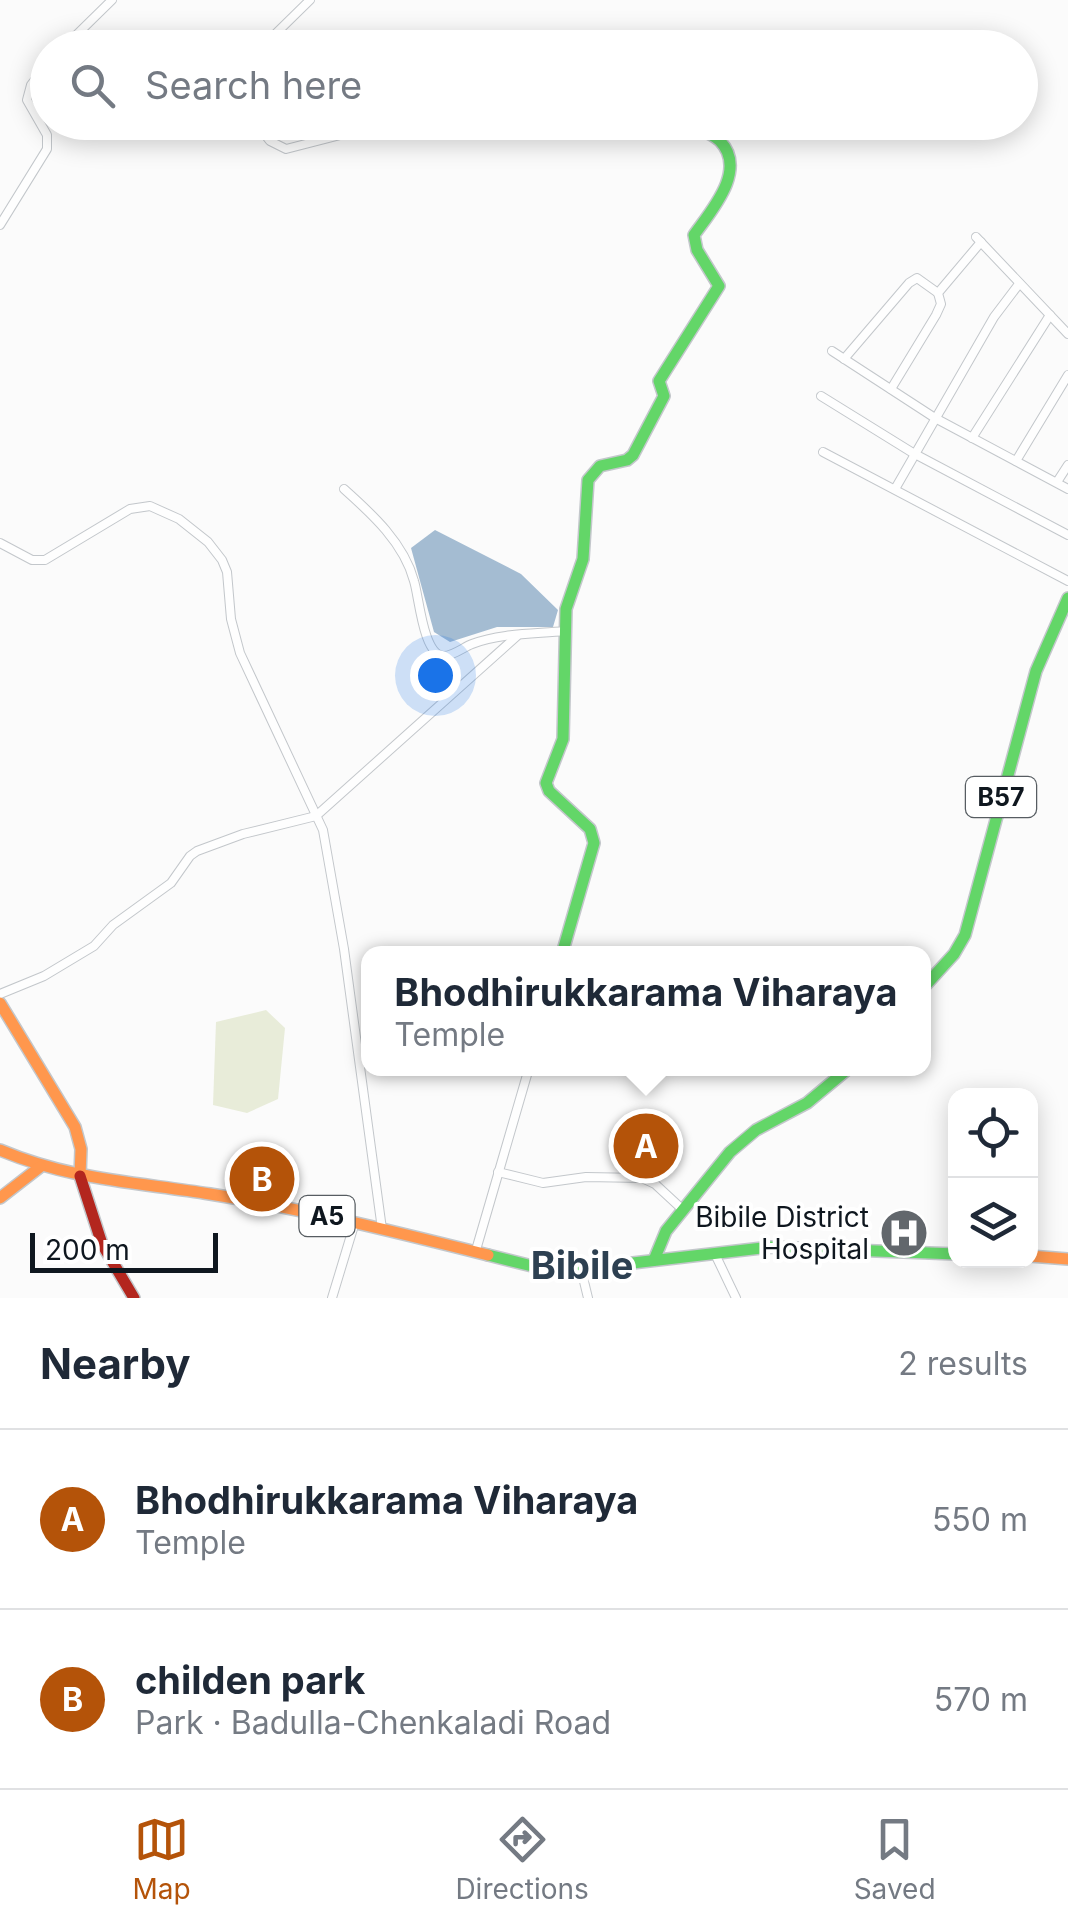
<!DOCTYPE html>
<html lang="en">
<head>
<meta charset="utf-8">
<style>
  :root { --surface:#fff; --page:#f6f6f7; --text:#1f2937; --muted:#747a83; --line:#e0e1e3; --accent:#b45309 }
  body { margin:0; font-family:Inter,sans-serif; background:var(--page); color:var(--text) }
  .controls { position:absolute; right:30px; bottom:30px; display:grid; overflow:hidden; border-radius:20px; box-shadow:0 5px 25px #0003 }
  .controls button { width:90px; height:90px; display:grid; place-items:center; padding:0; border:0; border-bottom:2px solid var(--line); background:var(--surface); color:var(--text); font:50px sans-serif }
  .scale { position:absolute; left:30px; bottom:25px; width:188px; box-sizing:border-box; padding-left:10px; border:5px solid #0f171f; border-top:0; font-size:28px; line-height:35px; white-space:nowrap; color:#0f171f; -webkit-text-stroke:8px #fff; paint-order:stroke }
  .you { position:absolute; left:435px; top:675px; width:35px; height:35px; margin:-25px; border:8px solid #fff; border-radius:50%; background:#1a73e8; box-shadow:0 0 0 15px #1a73e833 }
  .badge { display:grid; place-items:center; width:65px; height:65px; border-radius:50%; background:var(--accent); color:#fff; font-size:32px; font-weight:700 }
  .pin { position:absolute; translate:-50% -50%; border:5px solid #fff; box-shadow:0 2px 10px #0006 }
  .popup { position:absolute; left:361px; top:946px; width:570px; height:130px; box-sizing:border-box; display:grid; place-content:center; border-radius:20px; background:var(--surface); filter:drop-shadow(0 2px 8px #0005); font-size:32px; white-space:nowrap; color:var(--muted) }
  .popup b { font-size:38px; color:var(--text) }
  .popup::after { content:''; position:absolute; left:50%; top:100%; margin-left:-20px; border:20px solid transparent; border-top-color:var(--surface) }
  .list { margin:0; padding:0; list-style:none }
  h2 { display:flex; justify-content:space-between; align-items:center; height:130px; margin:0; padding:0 40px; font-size:42px }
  h2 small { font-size:32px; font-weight:400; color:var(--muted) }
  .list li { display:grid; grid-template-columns:65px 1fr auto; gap:30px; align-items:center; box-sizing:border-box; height:180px; padding:0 40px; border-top:2px solid var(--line) }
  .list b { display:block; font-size:38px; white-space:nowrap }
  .list p { margin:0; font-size:32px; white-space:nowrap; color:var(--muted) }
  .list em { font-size:32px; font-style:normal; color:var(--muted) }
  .icon { flex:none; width:55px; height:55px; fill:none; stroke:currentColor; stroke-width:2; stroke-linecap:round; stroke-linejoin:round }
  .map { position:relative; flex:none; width:1068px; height:1298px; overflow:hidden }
  .search { position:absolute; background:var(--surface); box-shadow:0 5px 25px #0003; left:30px; right:30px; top:30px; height:110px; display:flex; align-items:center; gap:25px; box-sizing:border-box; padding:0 35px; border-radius:55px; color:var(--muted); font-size:38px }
  .sheet { height:490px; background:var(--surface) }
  nav { display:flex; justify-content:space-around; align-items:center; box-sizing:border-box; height:140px; border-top:2px solid var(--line); background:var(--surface); font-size:28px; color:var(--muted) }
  nav a { display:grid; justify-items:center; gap:5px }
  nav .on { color:var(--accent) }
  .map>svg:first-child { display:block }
  .built { fill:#e6eaee }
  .green { fill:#e8ecd9 }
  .water { fill:#a4bcd2 }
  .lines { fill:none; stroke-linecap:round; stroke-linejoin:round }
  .street-casing { stroke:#c3c7cb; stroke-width:10 }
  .fast-casing { stroke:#c3c7cb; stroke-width:14 }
  .slow-casing { stroke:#c3c7cb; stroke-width:14 }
  .jam-casing { stroke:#c3c7cb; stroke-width:14 }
  .street { stroke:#fefefe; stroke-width:8 }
  .fast { stroke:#63d668; stroke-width:11 }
  .slow { stroke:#ff974d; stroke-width:11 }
  .jam { stroke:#b3261e; stroke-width:11 }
  .labels { text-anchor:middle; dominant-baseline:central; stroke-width:8; stroke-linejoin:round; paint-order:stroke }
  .shield { fill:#fff; stroke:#575d62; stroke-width:2.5 }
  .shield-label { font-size:25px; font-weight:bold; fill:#0f171f }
  .poi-label { font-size:28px; fill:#0f171f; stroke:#fff; text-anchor:end }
  .district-label { font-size:38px; font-weight:bold; fill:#2d4051; stroke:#fff }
</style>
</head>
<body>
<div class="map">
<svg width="1068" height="1298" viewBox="0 0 1068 1298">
  <rect width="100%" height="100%" fill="#fbfbfb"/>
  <path class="built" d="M887,1227H922L921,1239L886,1238Z"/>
  <path class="green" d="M266,1010L285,1028L278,1099L247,1113L213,1105L216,1022Z"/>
  <path class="water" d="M435,530L521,574L558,610L553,627H497L450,642L434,632L411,548Z"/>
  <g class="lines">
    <g class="street-casing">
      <g id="street">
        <path d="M63,48L112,0"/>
        <path d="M261,48L310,0"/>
        <path d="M255,122L270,141L286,149L391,122"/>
        <path d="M0,225L47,149V135L27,100L31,85L48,63"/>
        <path d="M976,237L1068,334"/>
        <path d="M832,351L935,418L1068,489"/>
        <path d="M844,359L909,283L917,278L938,293"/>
        <path d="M891,389L936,315L941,304L938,293L981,242"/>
        <path d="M821,396L913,453L1068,535"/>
        <path d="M972,438L1050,315"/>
        <path d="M823,452L1068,581"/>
        <path d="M1016,461L1068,375"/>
        <path d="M1057,482L1068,465"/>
        <path d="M344,489C372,514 404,543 414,581C419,596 423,656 444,656C453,656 464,647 472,644C501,633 535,634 565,631"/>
        <path d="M895,489L994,317L1019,284"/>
        <path d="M0,543L32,560H45L130,509L150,506L179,519L208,542L222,560L227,572L231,619L240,653L323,830L344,949L382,1229"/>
        <path d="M0,994L44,976L94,946L113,925L171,883L190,856L197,851L243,834L316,816L517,636"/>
        <path d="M498,1172L543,1183L586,1177L642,1178L655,1184L682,1209"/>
        <path d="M476,1250L529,1068"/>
        <path d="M715,1254L736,1298"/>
        <path d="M581,1269L588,1298"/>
        <path d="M332,1298L355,1222"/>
      </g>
    </g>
    <g class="fast-casing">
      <g id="fast">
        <path d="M562,954L594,843L590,829L549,791L546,783L563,739L566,609L583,559L588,480L600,466L627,460L633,455L664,396L659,381L719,286L697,250L694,235C711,211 748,170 720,141C711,132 695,128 684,122"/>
        <path d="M924,987L954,954L965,935L1036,671L1068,598"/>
        <path d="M488,1255L532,1266L581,1269L771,1247L956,1254"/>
        <path d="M654,1260L666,1231L730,1152L756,1130L807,1103L849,1068"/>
      </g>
    </g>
    <g class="slow-casing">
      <g id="slow">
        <path d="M0,1003L75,1127L81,1149L80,1176"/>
        <path d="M0,1150C71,1180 135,1182 210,1194C304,1209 396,1232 488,1255"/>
        <path d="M0,1198L40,1167"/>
        <path d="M1030,1256L1068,1259"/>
      </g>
    </g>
    <g class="jam-casing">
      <path id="jam" d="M80,1176L102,1244L134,1298"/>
    </g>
    <use href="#street" class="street"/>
    <use href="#fast" class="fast"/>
    <use href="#slow" class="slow"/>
    <use href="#jam" class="jam"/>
  </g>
  <defs>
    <g id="hospital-disc" transform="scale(2.5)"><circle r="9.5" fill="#62676c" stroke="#fff"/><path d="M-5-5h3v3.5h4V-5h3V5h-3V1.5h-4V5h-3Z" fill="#fff"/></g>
  </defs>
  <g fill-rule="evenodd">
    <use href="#hospital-disc" x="904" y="1233"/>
  </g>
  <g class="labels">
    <g class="shield">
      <rect x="966" y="777" width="70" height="40" rx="8"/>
      <rect x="299.5" y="1196" width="55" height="40" rx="8"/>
    </g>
    <g class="shield-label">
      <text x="1001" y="797">B57</text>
      <text x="327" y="1216">A5</text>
    </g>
    <g class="poi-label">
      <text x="869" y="1217">Bibile District<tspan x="869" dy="32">Hospital</tspan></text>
    </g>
    <g class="district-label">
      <text x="582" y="1265">Bibile</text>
    </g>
  </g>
</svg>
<div class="controls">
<button><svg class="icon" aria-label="locate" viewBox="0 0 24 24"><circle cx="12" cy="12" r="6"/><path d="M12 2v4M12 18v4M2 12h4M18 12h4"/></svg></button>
<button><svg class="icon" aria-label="layers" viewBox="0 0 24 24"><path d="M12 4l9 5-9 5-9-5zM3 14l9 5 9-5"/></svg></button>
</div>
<div class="scale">200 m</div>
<div class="you"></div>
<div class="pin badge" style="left:646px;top:1146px">A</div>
<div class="popup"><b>Bhodhirukkarama Viharaya</b>Temple</div>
<div class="pin badge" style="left:262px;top:1179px">B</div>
<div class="search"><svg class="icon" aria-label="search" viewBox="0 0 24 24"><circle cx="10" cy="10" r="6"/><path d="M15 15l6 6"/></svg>Search here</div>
</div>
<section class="sheet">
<h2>Nearby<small>2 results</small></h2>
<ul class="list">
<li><span class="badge">A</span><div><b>Bhodhirukkarama Viharaya</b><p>Temple</p></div><em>550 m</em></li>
<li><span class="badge">B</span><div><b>childen park</b><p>Park · Badulla-Chenkaladi Road</p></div><em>570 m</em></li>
</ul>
</section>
<nav>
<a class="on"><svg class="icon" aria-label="map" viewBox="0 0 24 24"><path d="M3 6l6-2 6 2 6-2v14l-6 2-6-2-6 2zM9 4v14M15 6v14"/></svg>Map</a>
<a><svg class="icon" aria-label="directions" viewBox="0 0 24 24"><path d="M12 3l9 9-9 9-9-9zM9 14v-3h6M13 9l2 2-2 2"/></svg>Directions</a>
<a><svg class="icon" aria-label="saved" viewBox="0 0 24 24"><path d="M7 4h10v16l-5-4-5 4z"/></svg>Saved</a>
</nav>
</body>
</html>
